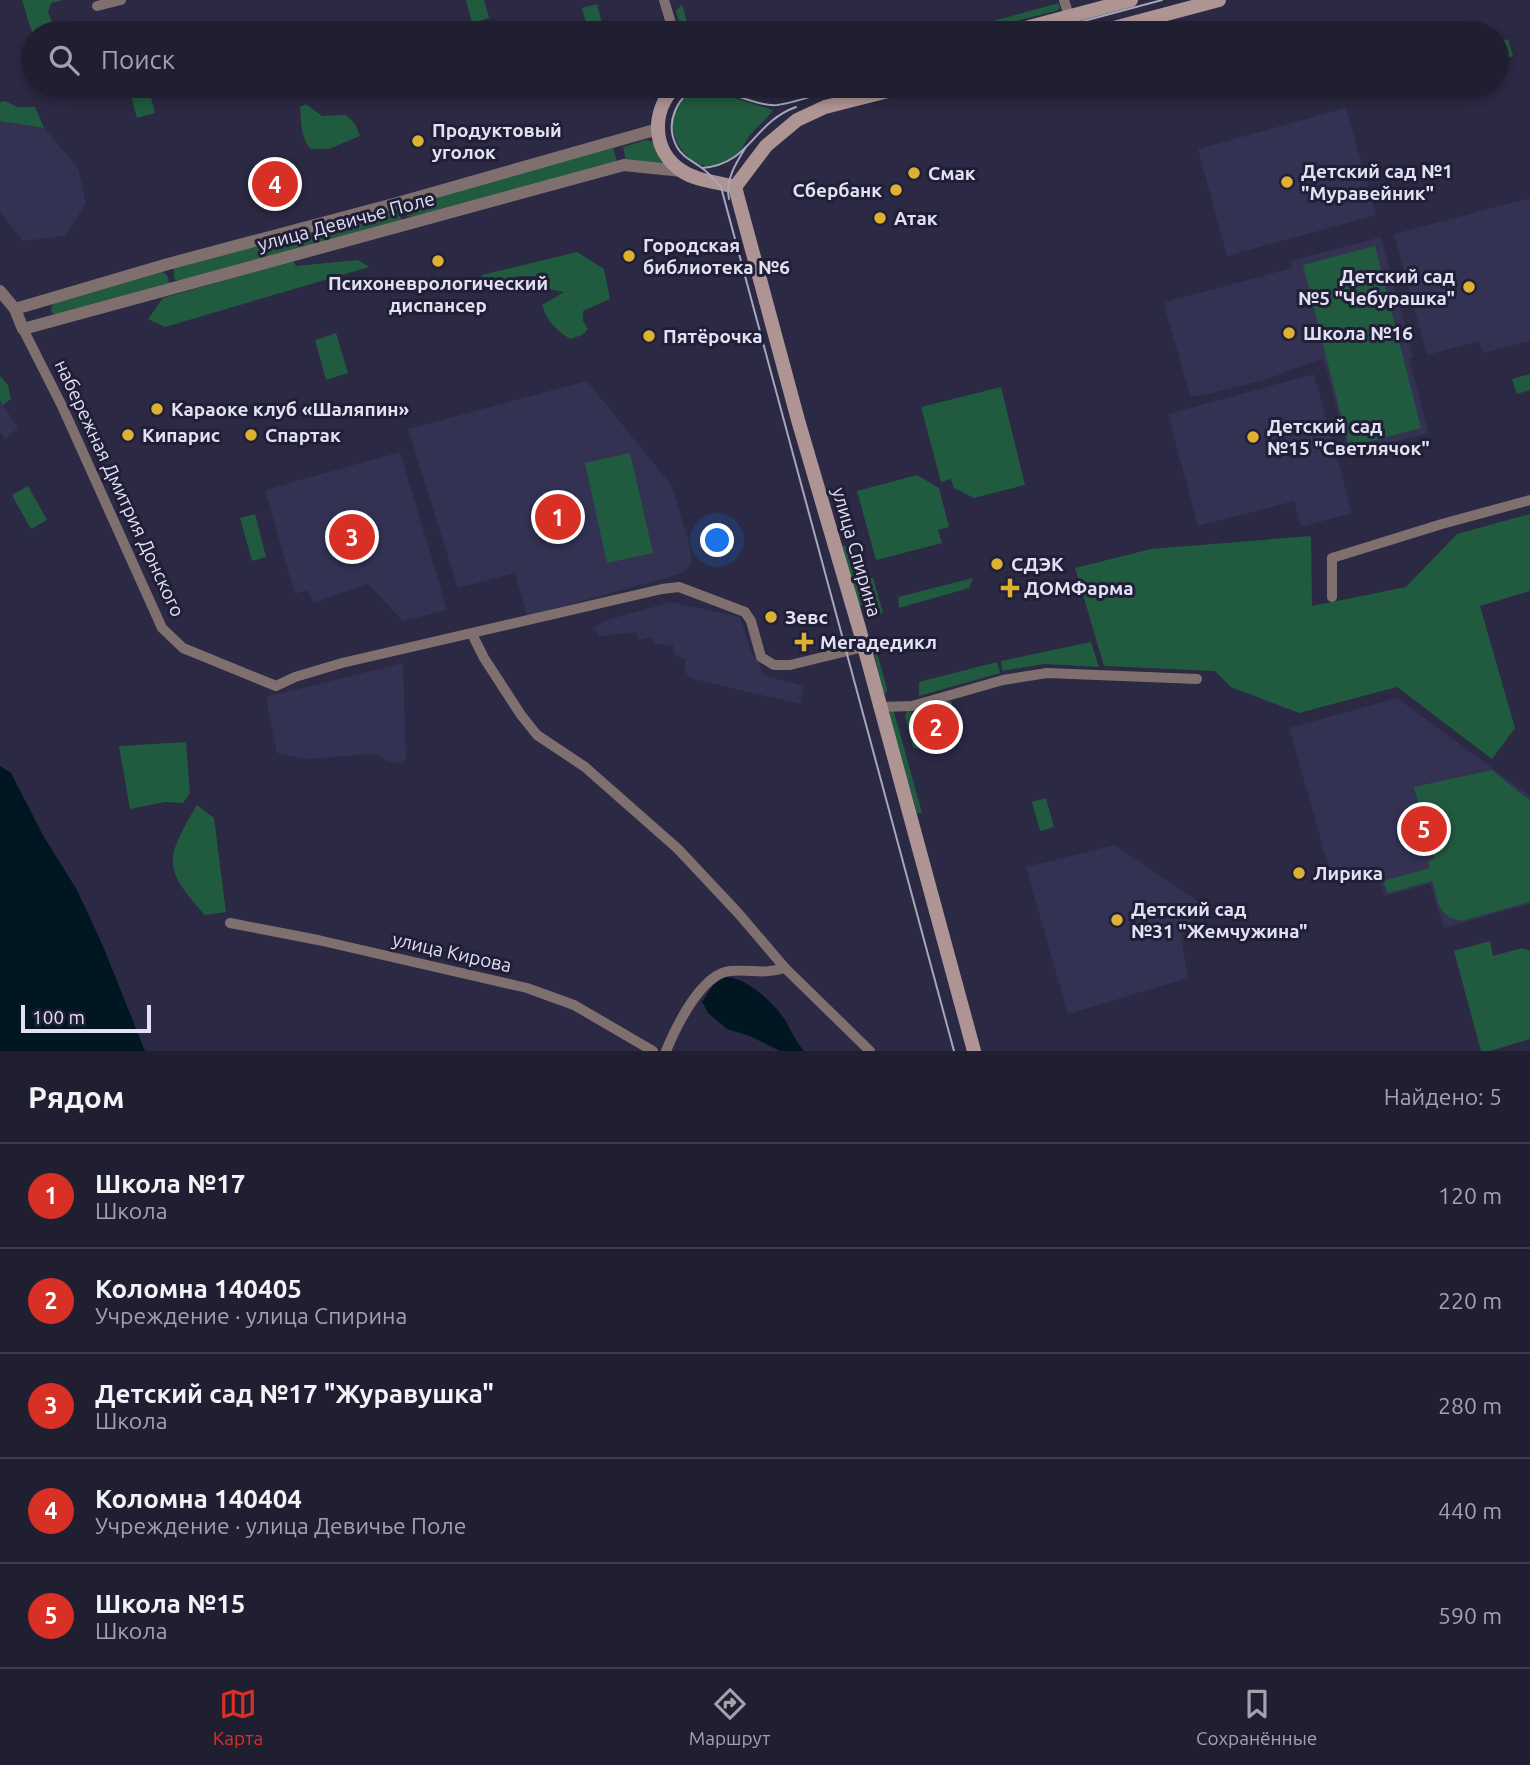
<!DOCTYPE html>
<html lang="ru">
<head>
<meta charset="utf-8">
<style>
  :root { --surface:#201f32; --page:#2d2c3e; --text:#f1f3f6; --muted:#a2a2ac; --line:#3d3d4d; --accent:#d93025 }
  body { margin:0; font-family:Ubuntu,sans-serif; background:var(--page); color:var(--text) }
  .scale { position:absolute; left:21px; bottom:18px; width:130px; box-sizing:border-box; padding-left:7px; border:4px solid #e1e1f2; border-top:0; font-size:19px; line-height:24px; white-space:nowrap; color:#e1e1f2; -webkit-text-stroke:5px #211f38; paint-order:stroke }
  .you { position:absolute; left:718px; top:541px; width:24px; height:24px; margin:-18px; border:5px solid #fff; border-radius:50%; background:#1a73e8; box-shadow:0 0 0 10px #1a73e833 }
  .badge { display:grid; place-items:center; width:46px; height:46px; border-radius:50%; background:var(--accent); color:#fff; font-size:23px; font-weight:700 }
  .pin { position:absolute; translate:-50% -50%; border:4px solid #fff; box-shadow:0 2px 7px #0006 }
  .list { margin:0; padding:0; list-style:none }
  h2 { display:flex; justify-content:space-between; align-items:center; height:91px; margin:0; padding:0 28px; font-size:30px }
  h2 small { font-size:23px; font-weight:400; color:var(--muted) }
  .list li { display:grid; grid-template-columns:46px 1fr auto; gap:21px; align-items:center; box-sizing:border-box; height:105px; padding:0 28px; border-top:2px solid var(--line) }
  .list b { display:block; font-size:26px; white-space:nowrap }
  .list p { margin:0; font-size:23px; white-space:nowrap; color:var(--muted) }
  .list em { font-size:23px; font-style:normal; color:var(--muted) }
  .icon { flex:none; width:38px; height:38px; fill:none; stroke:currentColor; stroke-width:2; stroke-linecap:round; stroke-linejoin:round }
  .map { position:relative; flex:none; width:1530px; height:1051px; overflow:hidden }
  .search { position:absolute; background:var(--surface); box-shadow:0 4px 10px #0003; left:21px; right:21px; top:21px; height:77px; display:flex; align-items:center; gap:18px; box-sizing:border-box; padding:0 24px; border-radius:38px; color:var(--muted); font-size:26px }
  .sheet { height:616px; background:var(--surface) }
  nav { display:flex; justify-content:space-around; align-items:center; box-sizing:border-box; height:98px; border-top:2px solid var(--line); background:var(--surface); font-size:19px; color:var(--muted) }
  nav a { display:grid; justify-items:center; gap:4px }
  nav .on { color:var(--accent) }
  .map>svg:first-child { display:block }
  .built { fill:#343253 }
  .green { fill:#215b3f }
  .water { fill:#001621 }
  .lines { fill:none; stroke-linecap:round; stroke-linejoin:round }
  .minor { stroke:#806f6f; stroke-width:10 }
  .tertiary { stroke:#806f6f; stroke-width:12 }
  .secondary { stroke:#af9494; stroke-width:14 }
  .tram { stroke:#a7a7bb; stroke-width:2 }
  .poi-dot { fill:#deb133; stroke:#211f38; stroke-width:2.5 }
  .labels { text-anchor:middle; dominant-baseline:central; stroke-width:6; stroke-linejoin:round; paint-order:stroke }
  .poi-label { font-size:19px; font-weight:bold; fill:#e1e1f2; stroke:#211f38; text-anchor:start }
  .street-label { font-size:19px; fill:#e1e1f2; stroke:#211f38 }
</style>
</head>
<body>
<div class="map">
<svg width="1530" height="1051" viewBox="0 0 1530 1051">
  <rect width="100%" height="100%" fill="#2b2943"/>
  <g class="built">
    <path d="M1346,108L1376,215L1227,256L1198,149Z"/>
    <path d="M0,121L44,128L78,168L86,203L65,236L23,241L0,212Z"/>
    <path d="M1530,198V341L1483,353L1479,341L1427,355L1394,234Z"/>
    <path d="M1381,237L1413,357L1409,359L1429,433L1349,454L1323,358L1265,380L1200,396L1190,395L1165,309L1166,302L1292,268L1291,261Z"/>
    <path d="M1314,374L1352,513L1301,527L1294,501L1198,526L1168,414Z"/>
    <path d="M587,381L672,486L690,547L692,565L680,574L527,616L515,573L458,588L408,429Z"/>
    <path d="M0,400L18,428L5,439L0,431Z"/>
    <path d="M400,452L447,610L403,621L368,584L313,603L308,590L295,594L265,490Z"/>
    <path d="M671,602L740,617L752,654L759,662L763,675L804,686L800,704L697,680L688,676L684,669L686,660L674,654L673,644L665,646L664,643L654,645L652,637L639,640L637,632L600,636L592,628L607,620Z"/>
    <path d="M403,663L406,759L400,763L388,761L374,754L304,759L277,753L266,697Z"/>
    <path d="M1397,698L1530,796V904L1444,928L1430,884L1385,896L1377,873L1346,879L1330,872L1289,728Z"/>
    <path d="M1115,845L1203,905L1181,936L1188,978L1068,1014L1026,867Z"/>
  </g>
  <g class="green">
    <path d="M22,0H63L51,3L48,13L55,29L53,33H33V36Z"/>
    <path d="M466,0H484L489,18L472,23Z"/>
    <path d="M1059,3L1060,8L1056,11L1008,23L1002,30L990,33H949Z"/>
    <path d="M597,4L603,27L588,31L582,8Z"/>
    <path d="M682,4L690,33H682L676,11Z"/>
    <path d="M1508,39L1513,56L1497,61V42Z"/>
    <path d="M137,86H148L155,113L137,118L129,88Z"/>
    <path d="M709,90L773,110C767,119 758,126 751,134C746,139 744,147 739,152C693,200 644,113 693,93C698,91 704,91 709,90Z"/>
    <path d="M5,101L17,107H35L44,128L0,121V102Z"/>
    <path d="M306,104L322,116L346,115L355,124L360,136L329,149H311C301,139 301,121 300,107Z"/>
    <path d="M646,140L653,142L662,164L626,161L623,147Z"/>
    <path d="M613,148L617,162L411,217L407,216L406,205Z"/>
    <path d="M396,208L400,210L401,220L179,281L174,279V268Z"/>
    <path d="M1375,246L1421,428L1349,447L1303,265Z"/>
    <path d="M577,252L604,269L610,299L583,311V321L588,329L582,335L570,339C556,330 547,321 542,305L564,292L538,287L536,276H519L487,290L477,286L482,275Z"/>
    <path d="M358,260L369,267L165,327L148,319L163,298L293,261L296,266Z"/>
    <path d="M162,272L167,275L169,283L54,315L51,311L52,306L55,303Z"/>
    <path d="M336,333L348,373L326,380L315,340Z"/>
    <path d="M1530,374V390L1517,394L1512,379Z"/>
    <path d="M0,376L8,385L11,399L3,405L0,400Z"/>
    <path d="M1001,387L1025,485L974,498L954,488L951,479L941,482L921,407Z"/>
    <path d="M630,453L653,553L607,563L585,463Z"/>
    <path d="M917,475L939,488L949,527L938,530L942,543L876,560L857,491Z"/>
    <path d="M28,486L47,520L31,529L12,495Z"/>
    <path d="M255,514L266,557L252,561L240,518Z"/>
    <path d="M1530,514V591L1480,606L1515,728L1492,759L1397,687L1299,713L1231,687L1215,671L1104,666L1075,568L1151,549L1311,536L1312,606L1406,587L1457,534Z"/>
    <path d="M842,546H846L863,602L861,606H858Z"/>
    <path d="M869,578H873L883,613L874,614L865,581Z"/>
    <path d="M973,578L969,588L899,608L898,597Z"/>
    <path d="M873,638L887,689L886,694L883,692L871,640Z"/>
    <path d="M1091,642L1099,667L1044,664L1002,671L1001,661Z"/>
    <path d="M997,662L1000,673L919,696V682Z"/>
    <path d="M947,701H951L955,714L953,718L938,722L936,717L919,719L917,708Z"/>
    <path d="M892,710L894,712L922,813H917L889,714Z"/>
    <path d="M908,710L911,711L920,748L918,749L913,747L905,716Z"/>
    <path d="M186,742L190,793L183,803L165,802L130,809L119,746Z"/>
    <path d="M1492,770L1530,801V902L1461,921C1437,917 1439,901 1432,881L1388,893L1383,881L1430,868L1428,861L1434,859L1414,787Z"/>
    <path d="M1046,798L1054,827L1040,831L1032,802Z"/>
    <path d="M197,805L214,818L226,912L205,915C162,868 165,859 197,805Z"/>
    <path d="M1490,941L1493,956L1522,948L1530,951V1039L1490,1051H1481L1454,951Z"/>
  </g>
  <g class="water">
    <path d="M0,766L11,773L44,837L77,890L103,946L145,1051H0Z"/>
    <path d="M724,977C744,976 768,998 780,1013C789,1024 794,1040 804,1051H780L750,1036L727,1029L708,1013L702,1002L713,985Z"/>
  </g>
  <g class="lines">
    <g class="minor">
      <path d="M664,0L674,33"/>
      <path d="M1064,0L1069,16"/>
      <path d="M97,6L121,0"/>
      <path d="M23,329L62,406L162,628L183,648L276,686L295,677L342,663L662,589L679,587L745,612L751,621L761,657L774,665H790L864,647"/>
      <path d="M1332,597V558L1442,524L1530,500"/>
      <path d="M472,634L484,658L521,715L537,735L585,767L678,849L739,914L785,968L870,1051"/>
      <path d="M881,707L912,706L1003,680L1047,673L1197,679"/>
      <path d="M230,923L318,940L527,988L574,1005L653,1051"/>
      <path d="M666,1051C676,1027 701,974 730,971C752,969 761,975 785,968"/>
    </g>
    <g class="tertiary">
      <path d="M0,291L15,309L23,329L624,165L682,171"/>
      <path d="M15,309L168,264L401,202L658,129"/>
    </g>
    <g class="secondary">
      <path d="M1007,33L1131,0"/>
      <path d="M1095,33L1219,0"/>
      <path d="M676,86C651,110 651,151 682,171C697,181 718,182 735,187"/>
      <path d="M754,86L788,91L818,86"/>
      <path d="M735,187L798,420L859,628L974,1051"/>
      <path d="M735,187L766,146L797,120L825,107L908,86"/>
    </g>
    <g class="tram">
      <path d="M1039,33L1162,0"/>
      <path d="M845,86C823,92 800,102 777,105C744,108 695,63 675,111C670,123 671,136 677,147C683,158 693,161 702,168C709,173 715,181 721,187L954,1051"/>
      <path d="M836,94L866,86"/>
      <path d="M702,168C751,164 752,123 796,107"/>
      <path d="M729,199C725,180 736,163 746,147"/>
    </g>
  </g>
  <g class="poi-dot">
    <circle cx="418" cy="141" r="7"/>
    <circle cx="914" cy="173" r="7"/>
    <circle cx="1287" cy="182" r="7"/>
    <circle cx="896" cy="190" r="7"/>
    <circle cx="880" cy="218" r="7"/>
    <circle cx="629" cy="256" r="7"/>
    <circle cx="438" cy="261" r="7"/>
    <circle cx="1469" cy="287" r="7"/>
    <circle cx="1289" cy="333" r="7"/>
    <circle cx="649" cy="336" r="7"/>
    <circle cx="157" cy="409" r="7"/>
    <circle cx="128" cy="435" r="7"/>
    <circle cx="251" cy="435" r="7"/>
    <circle cx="1253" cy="437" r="7"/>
    <circle cx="997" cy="564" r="7"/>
    <path d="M1006.5 577.5h7v7h7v7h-7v7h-7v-7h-7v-7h7z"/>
    <circle cx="771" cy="617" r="7"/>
    <path d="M800.5 631.5h7v7h7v7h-7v7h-7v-7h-7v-7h7z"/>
    <circle cx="1299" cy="873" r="7"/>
    <circle cx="1117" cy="920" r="7"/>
  </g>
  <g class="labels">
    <g class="poi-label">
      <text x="432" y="130">Продуктовый<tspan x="432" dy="22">уголок</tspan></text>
      <text x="1301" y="171">Детский сад №1<tspan x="1301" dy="22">"Муравейник"</tspan></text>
      <text x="928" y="173">Смак</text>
      <text x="882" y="190" text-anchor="end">Сбербанк</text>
      <text x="894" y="218">Атак</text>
      <text x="643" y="245">Городская<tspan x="643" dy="22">библиотека №6</tspan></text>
      <text x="1455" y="276" text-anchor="end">Детский сад<tspan x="1455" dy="22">№5 "Чебурашка"</tspan></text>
      <text x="438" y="283" text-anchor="middle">Психоневрологический<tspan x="438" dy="22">диспансер</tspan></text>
      <text x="1303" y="333">Школа №16</text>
      <text x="663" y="336">Пятёрочка</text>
      <text x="171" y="409">Караоке клуб «Шаляпин»</text>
      <text x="1267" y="426">Детский сад<tspan x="1267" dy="22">№15 "Светлячок"</tspan></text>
      <text x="142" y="435">Кипарис</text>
      <text x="265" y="435">Спартак</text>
      <text x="1011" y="564">СДЭК</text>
      <text x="1024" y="588">ДОМФарма</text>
      <text x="785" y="617">Зевс</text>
      <text x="820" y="642">Мегадедикл</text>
      <text x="1313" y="873">Лирика</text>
      <text x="1131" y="909">Детский сад<tspan x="1131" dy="22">№31 "Жемчужина"</tspan></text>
    </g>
    <g class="street-label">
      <text transform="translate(346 221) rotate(-15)">улица Девичье Поле</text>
      <text transform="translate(120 488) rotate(65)">набережная Дмитрия Донского</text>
      <text transform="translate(857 552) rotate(74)">улица Спирина</text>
      <text transform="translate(452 952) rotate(13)">улица Кирова</text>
    </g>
  </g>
</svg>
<div class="scale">100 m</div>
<div class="you"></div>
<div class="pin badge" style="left:558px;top:517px">1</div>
<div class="pin badge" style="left:936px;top:727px">2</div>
<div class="pin badge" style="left:352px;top:537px">3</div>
<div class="pin badge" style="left:275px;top:184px">4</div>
<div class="pin badge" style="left:1424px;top:829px">5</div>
<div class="search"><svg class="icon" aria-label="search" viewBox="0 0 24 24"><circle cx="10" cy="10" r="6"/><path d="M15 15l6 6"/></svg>Поиск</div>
</div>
<section class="sheet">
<h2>Рядом<small>Найдено: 5</small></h2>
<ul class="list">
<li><span class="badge">1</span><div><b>Школа №17</b><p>Школа</p></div><em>120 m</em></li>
<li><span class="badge">2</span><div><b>Коломна 140405</b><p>Учреждение · улица Спирина</p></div><em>220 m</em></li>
<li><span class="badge">3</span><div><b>Детский сад №17 &quot;Журавушка&quot;</b><p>Школа</p></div><em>280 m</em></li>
<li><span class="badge">4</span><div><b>Коломна 140404</b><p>Учреждение · улица Девичье Поле</p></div><em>440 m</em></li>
<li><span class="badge">5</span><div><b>Школа №15</b><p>Школа</p></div><em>590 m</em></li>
</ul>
</section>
<nav>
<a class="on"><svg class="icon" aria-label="map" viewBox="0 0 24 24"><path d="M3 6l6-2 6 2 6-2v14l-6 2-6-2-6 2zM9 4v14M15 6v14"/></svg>Карта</a>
<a><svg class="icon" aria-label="directions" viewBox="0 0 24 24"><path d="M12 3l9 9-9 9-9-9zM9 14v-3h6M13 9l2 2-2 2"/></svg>Маршрут</a>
<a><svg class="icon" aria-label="saved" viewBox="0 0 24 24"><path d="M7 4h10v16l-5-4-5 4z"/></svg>Сохранённые</a>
</nav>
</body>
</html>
